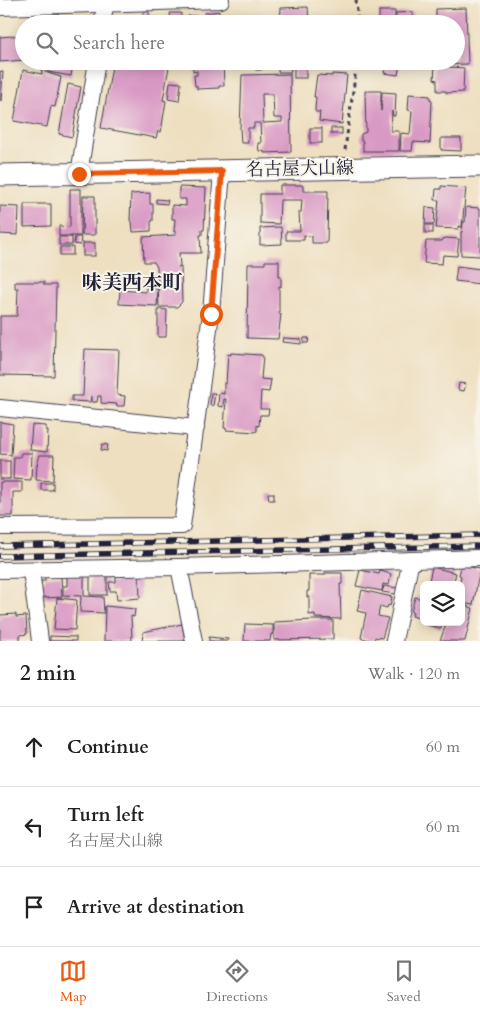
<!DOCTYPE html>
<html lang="en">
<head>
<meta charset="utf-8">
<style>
  :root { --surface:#fff; --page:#f2f2f2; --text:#222; --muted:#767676; --line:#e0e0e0; --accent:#ea580c }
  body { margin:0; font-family:Cardo,"Noto Serif JP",serif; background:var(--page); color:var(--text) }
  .controls { position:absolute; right:15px; bottom:15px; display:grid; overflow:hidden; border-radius:8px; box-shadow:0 2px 12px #0003 }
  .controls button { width:45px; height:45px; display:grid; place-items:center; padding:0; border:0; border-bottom:1px solid var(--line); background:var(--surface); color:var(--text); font:25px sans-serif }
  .stop { position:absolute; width:15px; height:15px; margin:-11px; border:4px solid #ea580c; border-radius:50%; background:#fff }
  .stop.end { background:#ea580c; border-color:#fff; box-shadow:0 1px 5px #0008 }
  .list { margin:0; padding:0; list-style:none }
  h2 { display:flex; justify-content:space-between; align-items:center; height:65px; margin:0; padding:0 20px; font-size:21px }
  h2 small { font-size:16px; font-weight:400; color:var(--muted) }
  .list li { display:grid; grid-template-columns:32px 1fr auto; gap:15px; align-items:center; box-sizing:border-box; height:80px; padding:0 20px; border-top:1px solid var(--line) }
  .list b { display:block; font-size:19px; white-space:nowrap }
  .list p { margin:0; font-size:16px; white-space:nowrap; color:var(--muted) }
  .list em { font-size:16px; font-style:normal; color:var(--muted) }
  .icon { flex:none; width:28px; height:28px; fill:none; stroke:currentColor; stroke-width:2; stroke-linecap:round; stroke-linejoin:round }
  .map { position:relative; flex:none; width:480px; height:641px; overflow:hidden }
  .search { position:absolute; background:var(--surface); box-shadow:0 2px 12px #0003; left:15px; right:15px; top:15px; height:55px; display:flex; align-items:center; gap:12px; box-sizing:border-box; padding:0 18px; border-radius:28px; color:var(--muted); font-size:19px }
  .sheet { height:305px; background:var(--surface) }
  nav { display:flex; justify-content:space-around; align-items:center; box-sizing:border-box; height:70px; border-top:1px solid var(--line); background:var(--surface); font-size:14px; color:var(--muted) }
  nav a { display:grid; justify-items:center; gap:2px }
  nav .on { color:var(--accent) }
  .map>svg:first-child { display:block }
  .building { fill:#d999c5; fill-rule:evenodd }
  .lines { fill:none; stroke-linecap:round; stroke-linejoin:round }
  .minor-casing { stroke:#413e4f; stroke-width:18 }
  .major-casing { stroke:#413e4f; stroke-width:23 }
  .path { stroke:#413e4f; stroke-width:3; stroke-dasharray:4 4; stroke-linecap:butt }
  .minor { stroke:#fff; stroke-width:16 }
  .major { stroke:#fff; stroke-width:21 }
  .rail-casing { stroke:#22223b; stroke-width:5.5 }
  .rail { stroke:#f7f3e8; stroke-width:4; stroke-dasharray:11; stroke-linecap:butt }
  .route { stroke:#ea580c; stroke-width:6 }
  .labels { text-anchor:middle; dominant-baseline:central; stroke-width:4; stroke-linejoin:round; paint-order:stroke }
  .street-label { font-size:18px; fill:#22223b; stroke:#f7f3e8 }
  .quarter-label { font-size:20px; font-weight:bold; fill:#22223b; stroke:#f7f3e8 }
</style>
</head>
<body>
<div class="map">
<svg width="480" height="641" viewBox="0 0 480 641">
  <rect width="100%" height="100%" fill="#f7f3e8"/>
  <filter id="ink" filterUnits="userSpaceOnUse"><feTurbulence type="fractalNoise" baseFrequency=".02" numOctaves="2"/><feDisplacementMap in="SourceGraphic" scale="10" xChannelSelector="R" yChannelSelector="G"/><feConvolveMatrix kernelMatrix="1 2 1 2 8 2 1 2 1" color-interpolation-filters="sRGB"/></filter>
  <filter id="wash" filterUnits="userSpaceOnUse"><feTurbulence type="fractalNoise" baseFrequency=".0096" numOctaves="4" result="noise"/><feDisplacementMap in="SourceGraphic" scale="20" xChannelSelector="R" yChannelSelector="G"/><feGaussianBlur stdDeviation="1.12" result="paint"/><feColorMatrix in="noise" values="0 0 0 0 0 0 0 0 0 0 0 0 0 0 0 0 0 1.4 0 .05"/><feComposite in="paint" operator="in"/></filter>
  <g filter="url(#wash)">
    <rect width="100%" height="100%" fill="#eedfc0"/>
    <g id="blocks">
      <g class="building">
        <path d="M308,7L309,24H280L281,8Z"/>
        <path d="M466,8L468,64L437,65V61H456V24H436V9Z"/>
        <path d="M219,11L220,24H205L204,13Z"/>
        <rect x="379" y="11" width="16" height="13"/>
        <path d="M143,12H149L150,22L148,24H143Z"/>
        <path d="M413,12V24H396V13Z"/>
        <path d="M170,13H181V17L171,18Z"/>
        <path d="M188,16H197L196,24H185V18H188Z"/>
        <path d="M142,17V24H126V18Z"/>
        <path d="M24,35V60L0,62V37Z"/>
        <path d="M48,61H79V64H73L71,76L48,72V70H46Z"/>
        <path d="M113,61H135L169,67L163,100L166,101L161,132L158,131L156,138L101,128Z"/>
        <path d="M193,61H223L224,86H219V88L197,89V86H195L194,75H197V71L193,72Z"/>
        <path d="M278,61H290L291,72H278Z"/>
        <path d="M386,61L400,64L398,75L384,73Z"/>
        <rect x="256" y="62" width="5" height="8"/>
        <rect x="294" y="63" width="12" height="15"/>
        <path d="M41,66H45V72L61,77L55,107L51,106L47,127L14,121L23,70L42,74Z"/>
        <path d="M435,66L464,68L463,92L446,93V91H437V80L434,79Z"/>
        <path d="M0,71L3,72L1,101L0,100Z"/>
        <path d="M290,74L291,152L264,153V151H259L258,143H261L260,123H254V128H248V143H241L240,128L242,75ZM262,94H273L274,118H282V122L263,123Z"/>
        <path d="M332,74L347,75L342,124L319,121L320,112H316L315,110L316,97H314L317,75L332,76Z"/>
        <path d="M170,82L181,83L179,101L168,99Z"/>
        <path d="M68,84L81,87L72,137L59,134Z"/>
        <path d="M365,91H381V111L382,92L396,93L395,116H393L392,111L391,131H399V151H363V141H361V134L366,132Z"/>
        <path d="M409,94L430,96V100L432,101L430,143L413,142L412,151H400L401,133L410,134L412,111L408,110Z"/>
        <rect x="310" y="128" width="12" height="15"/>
        <rect x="331" y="128" width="11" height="6"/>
        <path d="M441,138H461V151L441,150Z"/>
        <path d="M280,185H301L303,186V191H328L327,243H312V236L304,235V240H286V231H300L299,212H301L302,200H280L279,224L260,223V194H280Z"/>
        <path d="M441,186L466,188L462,227L459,226L458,229L436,228L439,200H435L436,189H441Z"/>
        <path d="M179,187L206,188L204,230H202V235H200L201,253H179L180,266L178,267H181L182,302L177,307H159L157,267L154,262H144L143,237L176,235V232H174L175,219H172V205L186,206V199H179Z"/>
        <path d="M70,189H81V236H59V226L70,227Z"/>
        <path d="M150,193V204H153V221H151V231L133,232L132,221H130L131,194Z"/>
        <path d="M83,196H95V235H82Z"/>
        <path d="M156,199L168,200L167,204L156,203Z"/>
        <path d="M24,204H51V226L24,227Z"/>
        <path d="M0,206L19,207L18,235L0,234Z"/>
        <path d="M426,207L435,208L434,224H425Z"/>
        <path d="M466,207L480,208V256L461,255V232H462L463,222H465Z"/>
        <rect x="425" y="225" width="8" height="8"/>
        <path d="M281,227L282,244L260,245V228Z"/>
        <rect x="59" y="237" width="13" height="8"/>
        <path d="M75,237H81L80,245L74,244Z"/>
        <path d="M446,238L459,239L457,256L443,255L442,264L424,263L426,241H442L443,239Z"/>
        <rect x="83" y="243" width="12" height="13"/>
        <rect x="60" y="247" width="13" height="8"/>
        <path d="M265,261H279V277H281V287L279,286V314H281L278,339L247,338L248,264H265Z"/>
        <path d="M457,266L480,269V284L455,281Z"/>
        <path d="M15,282H44V285H56L54,376L0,375V316H17L18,288H15Z"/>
        <path d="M146,288L158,289L157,306L119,304L120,290L146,292Z"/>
        <path d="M158,309L167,310L166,337H158Z"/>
        <path d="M283,338L301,339V344L282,342Z"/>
        <path d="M304,338H309L308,343H303Z"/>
        <path d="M85,349L119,350L117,395L125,396L124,406H116L117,404L101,403V396H98L97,402H92V396H91L90,402L72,401V396H83Z"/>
        <path d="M231,353L261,355L263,356L261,379L271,380L269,392L261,391L260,409H269L268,415H260L259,426L257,425V431L255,432L226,430V428H224L226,399H224L223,407L218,406L219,393L224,394V383H226L228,354L231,355Z"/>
        <path d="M459,383L466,384L464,391L458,390Z"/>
        <path d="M211,393H215L213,406L210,405Z"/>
        <path d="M0,422L13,424L11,455L0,454Z"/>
        <path d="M32,425L46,426V430H48L47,452L30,450Z"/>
        <path d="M102,444L108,445L107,451L101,450Z"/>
        <path d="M21,453H32L31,480L13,479L14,457H20Z"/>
        <path d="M40,455H54L53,481L36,480L37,465Z"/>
        <rect x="0" y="461" width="10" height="18"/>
        <path d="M0,482H22V492H13V516H0Z"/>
        <rect x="41" y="483" width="12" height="7"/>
        <path d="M268,493H274V500H269Z"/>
        <path d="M465,566L480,569L473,605L461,603V585H459L461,576L459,575L461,567H464Z"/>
        <path d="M432,567L456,573L453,585H428Z"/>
        <path d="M360,570L379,574L380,571L391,574L389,585L383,584L382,591L356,586Z"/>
        <path d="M325,573H342V584H340L341,619L315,618V614L309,615V597H307V591H309V575H325Z"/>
        <path d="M139,574L140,598L117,600L116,591H110L109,582H116V575Z"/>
        <path d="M84,575V596L103,597L104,613L80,612L81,596L63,595V586H67V576Z"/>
        <rect x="90" y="575" width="17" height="20"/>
        <path d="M61,576L62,597L45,598V597H42L41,581H45V577Z"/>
        <path d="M384,586L397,588L396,594L382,592Z"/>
        <path d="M362,590L392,597L390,606L388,605L387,608L380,606L378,616L388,618L382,638L375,637L374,641L361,638L366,613L357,611Z"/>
        <path d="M423,594L424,615H422L421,619L412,616L413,612H411L415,597L422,599Z"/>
        <path d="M57,598L77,600L75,630L54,629Z"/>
        <path d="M461,605L473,608L465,641H440L446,624L449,625L450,622H461Z"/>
        <path d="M105,606L135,609L134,617L131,616L132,641H104Z"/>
        <path d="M16,614V617L26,616L27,634L20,635V641H0V615Z"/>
        <path d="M313,620H333V639L274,640V622Z"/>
        <path d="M425,622H442L441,629L424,624Z"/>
        <path d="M182,624L185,641H142L143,632Z"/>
        <path d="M245,624L273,625V634H271L270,641H244Z"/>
        <path d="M50,636L76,637V641H50Z"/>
        <path d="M209,637L228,639V641H209Z"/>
      </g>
    </g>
  </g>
  <g filter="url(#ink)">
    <use href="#blocks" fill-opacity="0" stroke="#413e4f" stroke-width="1"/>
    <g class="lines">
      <g class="minor-casing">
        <g id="minor">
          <path d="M0,7L221,0"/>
          <path d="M102,24L106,0"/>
          <path d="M79,174L97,61"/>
          <path d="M0,408L196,428"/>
          <path d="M0,527L182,526L211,314L222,171"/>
          <path d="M179,567L194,641"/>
          <path d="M0,570L179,567L480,558"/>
          <path d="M31,570L40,641"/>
          <path d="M394,641L411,560"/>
        </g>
      </g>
      <g class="major-casing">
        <path id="major" d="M0,175L480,166"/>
      </g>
      <g class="path">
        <path d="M356,0L358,24"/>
        <path d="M345,150L357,61"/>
      </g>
      <use href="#minor" class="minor"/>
      <use href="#major" class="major"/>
      <g class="rail-casing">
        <g id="rail">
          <path d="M0,546L480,535"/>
          <path d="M0,556L480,546"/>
        </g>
      </g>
      <use href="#rail" class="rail"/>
    </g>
  </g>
  <g class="lines" filter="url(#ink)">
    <path class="route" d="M79,174L222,171L211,314"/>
  </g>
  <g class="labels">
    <g class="street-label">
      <text transform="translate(300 169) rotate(-1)">名古屋犬山線</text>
    </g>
    <g class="quarter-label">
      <text x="132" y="282">味美西本町</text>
    </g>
  </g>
</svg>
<div class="controls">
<button><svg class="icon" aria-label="layers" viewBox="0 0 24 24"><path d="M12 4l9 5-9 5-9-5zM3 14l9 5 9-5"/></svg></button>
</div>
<div class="stop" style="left:211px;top:314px"></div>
<div class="stop end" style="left:79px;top:174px"></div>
<div class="search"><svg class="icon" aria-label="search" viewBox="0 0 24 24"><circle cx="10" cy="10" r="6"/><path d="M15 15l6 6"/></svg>Search here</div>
</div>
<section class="sheet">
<h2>2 min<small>Walk · 120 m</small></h2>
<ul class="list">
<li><svg class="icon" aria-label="ahead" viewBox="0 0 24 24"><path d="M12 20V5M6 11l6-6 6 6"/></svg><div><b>Continue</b></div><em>60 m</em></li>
<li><svg class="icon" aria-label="left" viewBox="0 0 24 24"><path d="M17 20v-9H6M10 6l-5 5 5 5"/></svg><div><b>Turn left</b><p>名古屋犬山線</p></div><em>60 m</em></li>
<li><svg class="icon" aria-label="arrive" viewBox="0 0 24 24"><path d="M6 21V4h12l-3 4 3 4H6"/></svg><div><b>Arrive at destination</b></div></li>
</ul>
</section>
<nav>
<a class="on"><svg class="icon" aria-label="map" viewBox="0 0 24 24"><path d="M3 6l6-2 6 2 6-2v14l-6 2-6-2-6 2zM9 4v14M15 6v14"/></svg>Map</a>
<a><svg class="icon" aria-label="directions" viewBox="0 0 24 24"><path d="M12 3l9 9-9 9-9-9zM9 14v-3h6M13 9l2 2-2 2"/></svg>Directions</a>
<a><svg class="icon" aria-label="saved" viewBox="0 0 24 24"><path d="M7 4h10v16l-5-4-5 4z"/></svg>Saved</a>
</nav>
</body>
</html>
